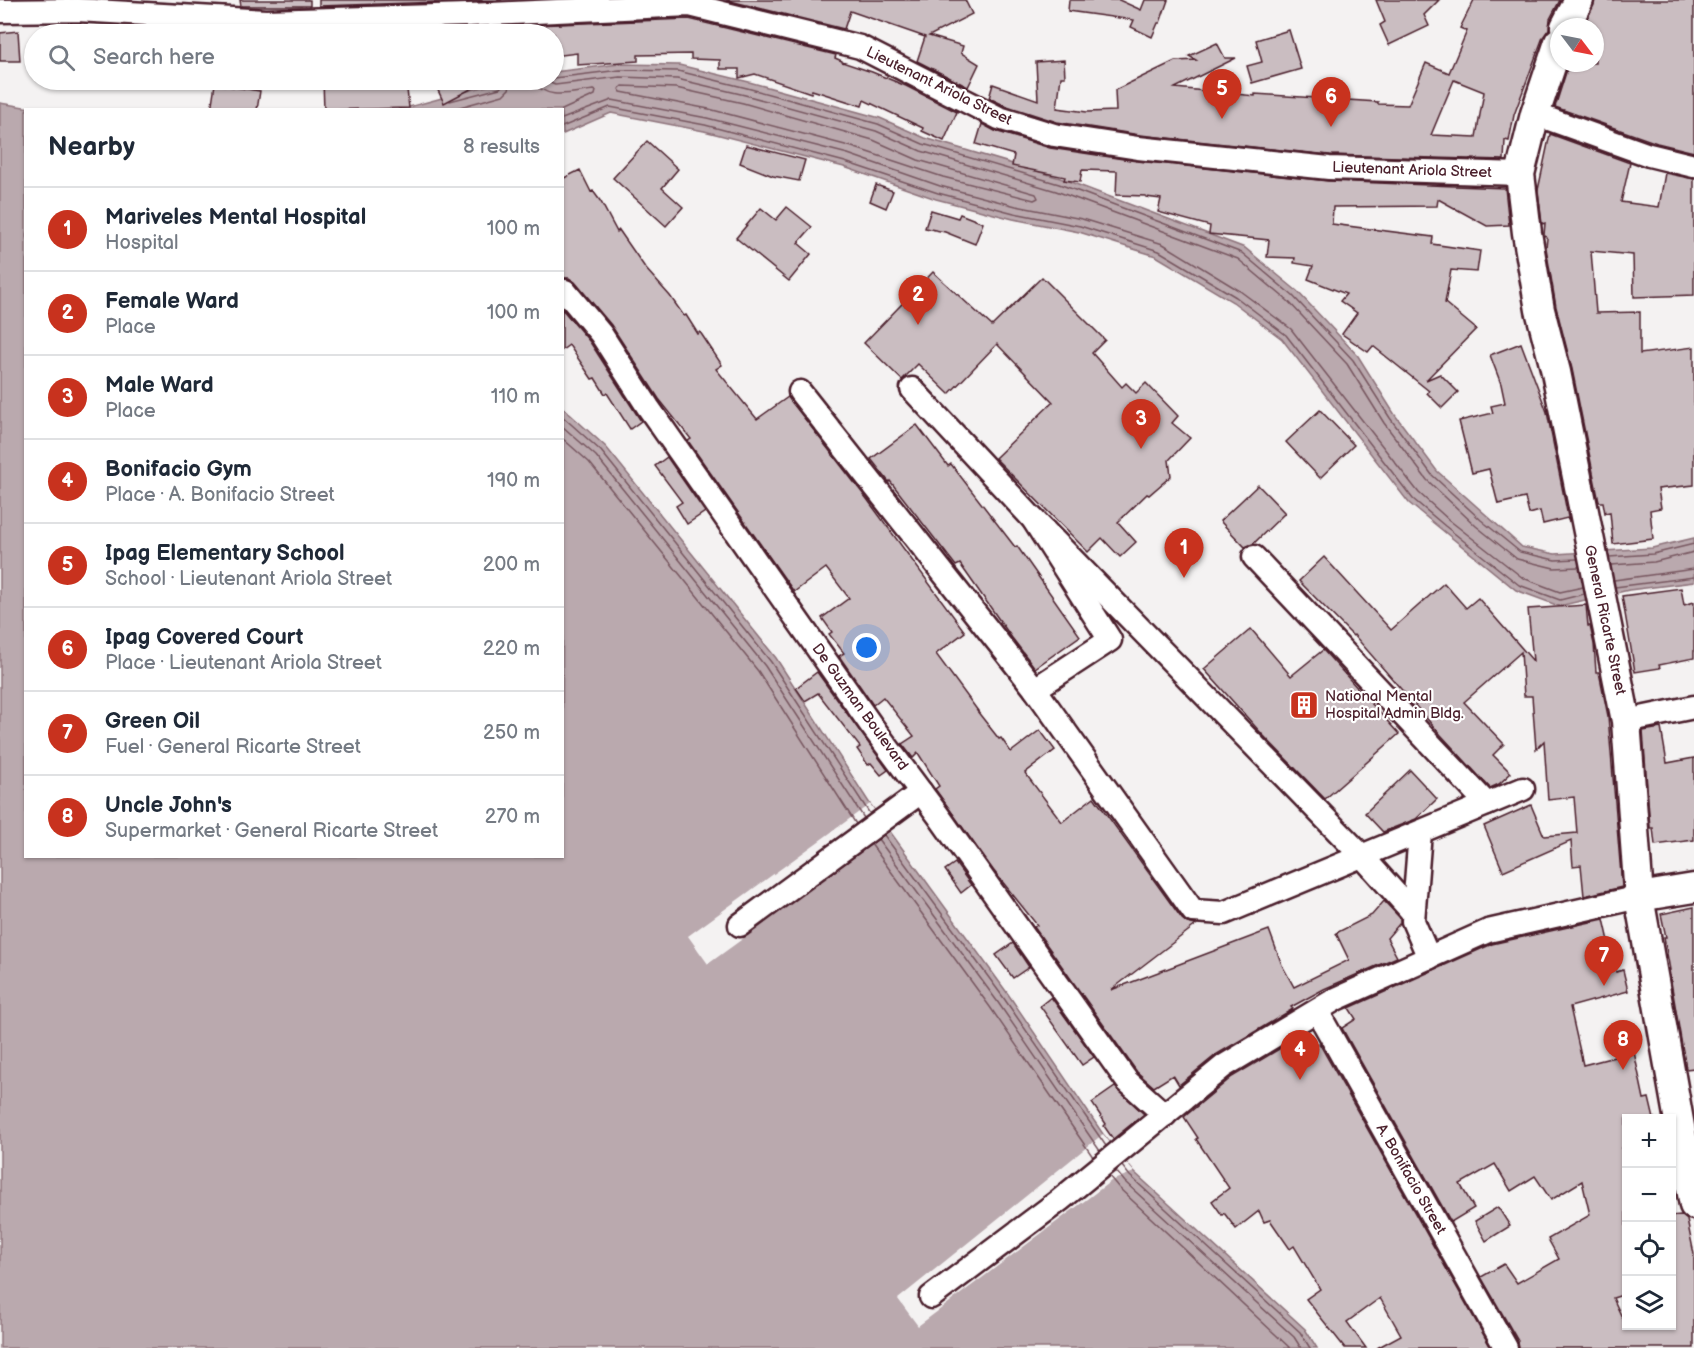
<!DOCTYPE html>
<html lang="en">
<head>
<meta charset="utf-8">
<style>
  :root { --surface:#fff; --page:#f2f2f3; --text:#1f2937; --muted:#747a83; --line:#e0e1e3; --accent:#c8321e }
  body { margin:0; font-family:"Balsamiq Sans",sans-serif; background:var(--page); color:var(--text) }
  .controls { position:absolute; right:18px; bottom:18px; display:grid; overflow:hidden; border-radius:0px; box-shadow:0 2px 4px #0004 }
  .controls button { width:54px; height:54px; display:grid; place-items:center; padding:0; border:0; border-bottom:2px solid var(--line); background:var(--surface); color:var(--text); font:30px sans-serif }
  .compass { position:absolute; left:1550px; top:18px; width:54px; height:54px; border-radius:50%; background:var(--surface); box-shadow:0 2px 4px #0004; rotate:122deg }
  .you { position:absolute; left:867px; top:648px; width:21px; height:21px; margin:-15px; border:4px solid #fff; border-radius:50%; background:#1a73e8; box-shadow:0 0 0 9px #1a73e833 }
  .badge { display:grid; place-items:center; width:39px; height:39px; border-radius:50%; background:var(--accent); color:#fff; font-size:20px; font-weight:700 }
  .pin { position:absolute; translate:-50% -50px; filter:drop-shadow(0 2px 3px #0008) }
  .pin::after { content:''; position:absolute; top:32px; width:21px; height:18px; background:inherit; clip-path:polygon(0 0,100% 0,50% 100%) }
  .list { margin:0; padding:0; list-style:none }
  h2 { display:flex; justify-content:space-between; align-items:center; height:78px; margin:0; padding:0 24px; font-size:26px }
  h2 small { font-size:20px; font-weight:400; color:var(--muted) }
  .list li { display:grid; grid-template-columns:39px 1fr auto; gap:18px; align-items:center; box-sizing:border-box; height:84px; padding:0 24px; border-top:2px solid var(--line) }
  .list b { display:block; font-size:22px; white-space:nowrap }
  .list p { margin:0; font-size:20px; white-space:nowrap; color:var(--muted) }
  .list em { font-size:20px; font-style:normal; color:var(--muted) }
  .icon { flex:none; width:33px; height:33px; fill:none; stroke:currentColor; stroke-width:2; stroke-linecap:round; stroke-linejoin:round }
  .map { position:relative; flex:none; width:1694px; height:1348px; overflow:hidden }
  .search { position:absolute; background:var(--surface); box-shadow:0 2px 4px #0004; left:24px; top:24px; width:540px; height:66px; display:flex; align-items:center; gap:15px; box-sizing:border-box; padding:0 21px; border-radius:33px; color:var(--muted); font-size:22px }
  .panel { position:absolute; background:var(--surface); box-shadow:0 2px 4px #0004; left:24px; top:108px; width:540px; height:750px; border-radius:0px }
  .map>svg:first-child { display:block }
  .water { fill:#baa9ae; stroke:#8d727a; stroke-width:1.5 }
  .pier { fill:#f4f2f2 }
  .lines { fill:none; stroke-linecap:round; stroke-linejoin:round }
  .shore { stroke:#77565f; stroke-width:1.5 }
  .building { fill:#cabdc1; stroke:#4a1f2b; stroke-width:1.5; fill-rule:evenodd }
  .minor-casing { stroke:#4a1f2b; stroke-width:27 }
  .major-casing { stroke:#4a1f2b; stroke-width:33 }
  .minor { stroke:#fff; stroke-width:22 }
  .major { stroke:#fff; stroke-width:28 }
  .labels { text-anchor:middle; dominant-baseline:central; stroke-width:4.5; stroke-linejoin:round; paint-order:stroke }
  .street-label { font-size:15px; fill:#4a1f2b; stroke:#fff }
  .poi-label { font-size:15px; fill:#4a1f2b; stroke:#fff; text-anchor:start }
</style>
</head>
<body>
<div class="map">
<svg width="1694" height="1348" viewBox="0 0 1694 1348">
  <rect width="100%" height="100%" fill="#f4f2f2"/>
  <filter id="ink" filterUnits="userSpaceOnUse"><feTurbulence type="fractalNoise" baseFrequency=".0167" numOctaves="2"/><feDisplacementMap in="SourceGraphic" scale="12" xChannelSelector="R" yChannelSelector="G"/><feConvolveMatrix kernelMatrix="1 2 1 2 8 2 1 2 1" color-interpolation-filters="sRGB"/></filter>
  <g filter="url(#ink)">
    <g class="water">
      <path d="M620,64L679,65L749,82L880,118L925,138L1060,178L1245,248L1297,291L1358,356L1395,415L1437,471L1522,547L1555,554L1652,548L1694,538V582L1629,590L1559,606L1516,590L1409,503L1282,339L1233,302L1156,256L1079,232L1013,219L936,199L844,167L704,131L611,113L563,134L562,110H398L508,80H554V72Z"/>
      <path d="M0,103L36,109L26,110V856H562L563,408L606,447L776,658L870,804L1008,994L1103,1134L1134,1172L1305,1329L1317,1348H0Z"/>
    </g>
    <g class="pier">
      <path d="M870,804L890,832L708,964L688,936Z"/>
      <path d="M1103,1134L1134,1172L1111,1181L918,1326L898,1299Z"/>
    </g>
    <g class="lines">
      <g class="shore">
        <path d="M554,78L620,70L678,71L747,88L878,124L923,144L1059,184L1242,253L1293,296L1353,360L1390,418L1432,475L1481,520L1520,552L1555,560L1577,559"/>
        <path d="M533,80C545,102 573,92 594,90L596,91L595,95L562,110"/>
        <path d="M543,80L555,85L620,77L677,79L745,95L876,131L921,151L1056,191L1238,259L1288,301L1347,364L1384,423L1427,480L1476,526L1517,559L1554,568L1579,567"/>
        <path d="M622,86L676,88L743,103L873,140L918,160L1036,194L1038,198L1034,200L943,177L849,146L709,109L621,92L619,89Z"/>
        <path d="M450,101L500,88L503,84L504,80"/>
        <path d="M449,110L503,95L509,89L512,80"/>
        <path d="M562,119L612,100L707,118L848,154L940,186L1016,206L1082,219L1163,244L1240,291L1291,329L1419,493L1449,520L1523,578L1560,592L1583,587"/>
        <path d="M562,127L610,107L705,125L845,162L938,193L1014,213L1080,226L1159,251L1236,297L1286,335L1413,499L1445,526L1519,585L1560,600L1584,594"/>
        <path d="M562,416L601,451L771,662L870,814"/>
        <path d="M562,426L596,456L765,666L864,818"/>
        <path d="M562,438L589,462L758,671L856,824"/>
        <path d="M1609,557L1653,554L1694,544"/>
        <path d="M1611,565L1654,562L1694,552"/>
        <path d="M1614,580L1694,569"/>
        <path d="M1615,587L1694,577"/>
        <path d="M884,835L1003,997L1106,1146"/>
        <path d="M878,839L997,1001L1100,1151"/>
        <path d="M871,844L990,1007L1093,1157"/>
        <path d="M1122,1166L1130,1176L1300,1332L1310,1348"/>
        <path d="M1116,1171L1125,1182L1294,1337L1301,1348"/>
        <path d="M1109,1176L1119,1188L1290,1348"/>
      </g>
    </g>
    <g class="building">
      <path d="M240,0H310V6H241Z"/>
      <path d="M319,0H502L319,6Z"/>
      <path d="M726,0H965L972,14L929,36L963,46L961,53L979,64L968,87L917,61L925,37L850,11L844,29Z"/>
      <path d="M1069,0H1119L1141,10L1145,0H1168L1160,23H1158L1152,37L1131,27L1134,20L1068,11Z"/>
      <path d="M1376,0H1439L1424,15L1429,26L1389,45L1380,25L1385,22Z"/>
      <path d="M1474,0H1560L1550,19L1549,29L1543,37L1514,115L1509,141L1505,140L1504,160L1330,155L1140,135L1057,122L1004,105L989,98L993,84L1038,100L1036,62L1064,60L1065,77H1061L1057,108L1087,112L1116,111L1115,90L1175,61L1196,60L1189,56L1217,43L1225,58H1236L1175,88L1255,96V94L1378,102V104L1408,105L1426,63L1449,73L1467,31L1460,28ZM1454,80L1484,92L1476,137L1431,135Z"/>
      <path d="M1595,0H1694V152L1657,143L1555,107L1569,63H1595V27H1584Z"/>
      <path d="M689,19L836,55L835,58L842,61V62L872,72L906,86L957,112L944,141L922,131L923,128L864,100L862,106L812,90L811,93L755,74L739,78V69H720V60L691,59V54L638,55V61L577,65V53L554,56V34H410L408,30Z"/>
      <path d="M402,30V34H321V33Z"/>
      <path d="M1289,30L1301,69L1252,83L1247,66L1262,62L1256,40Z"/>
      <path d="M18,31L20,61H0V33Z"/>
      <path d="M323,80H406L409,108L324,110Z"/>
      <path d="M448,80H488L444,103L436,86Z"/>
      <path d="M215,84L260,91L257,110H211Z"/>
      <path d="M982,124L995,131L1050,148L1137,161L1328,181L1505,188L1509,225L1487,226L1438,199L1437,206L1333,207L1332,224L1433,237L1432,244L1480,251L1477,272L1451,270L1445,303L1476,329L1426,380L1440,374L1458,392L1442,408L1427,393L1429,391L1373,346L1368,352L1342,334L1357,313L1340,301L1346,294L1308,279L1313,266L1294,263L1295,258L1267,257L1269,240L1209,234L1210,226L1158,212L1161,199L1146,197V196L1116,195L1117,171L1082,170L1080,182L1064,180L1065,177L1012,166L1014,155L976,144Z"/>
      <path d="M1550,134L1630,163L1621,202L1659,207L1665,173L1694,179V295L1634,297L1633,255L1591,251L1596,313L1640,312V354L1694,347V485L1658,489L1661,508L1650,510L1653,539L1613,544L1610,512L1605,513L1603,502H1599L1572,369L1556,307L1546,248L1547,238L1544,235L1545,223L1542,224L1538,190Z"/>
      <path d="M647,141L678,169L662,188L683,207L666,226L613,178Z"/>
      <path d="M746,145L805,160L799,181L773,176L740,163Z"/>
      <path d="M580,170L591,192L593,191L601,202L617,232L619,230L646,269L670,296L684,316L686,315L698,334L700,332L722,365L716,369L757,419L788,397L867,499L965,632L936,654L978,711H977L999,739L1001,738L1011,752L1040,730L1055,750L1025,773L1062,822L1094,797L1182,919L1187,923L1196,925L1111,990L1269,930L1282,965L1294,987L1349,960L1336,933L1372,915L1384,901L1400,918V923L1387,938L1397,957L1324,989L1291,1007L1293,1009L1217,1054L1179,1085L1173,1075L1154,1087L1137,1072L1034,927L1037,925L993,870L935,789L939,786L918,753L913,758L902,744L914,736L883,697L873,705L839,656L844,653L829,634L832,632L822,618L849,598L826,568L794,592L688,441L691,439L659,399L611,325L575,282L569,278H562V179Z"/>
      <path d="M876,185L893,191L886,208L870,201Z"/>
      <path d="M787,207L812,227L798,243L811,254L789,281L736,238L761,208L776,220Z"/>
      <path d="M931,210L958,218L960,214L983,223L975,244L945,232L925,228Z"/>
      <path d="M933,272L992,326L1042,277L1105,340L1092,353L1122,387L1126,383L1136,393L1146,383L1178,416L1172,423L1190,438L1169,460L1171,476L1149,495L1147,494L1118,522L1136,542L1120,557L1102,538L1088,552L995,458L1053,402L997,344L949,394L918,364L902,380L864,343Z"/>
      <path d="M562,309L590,342L641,421L630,429L607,393L605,394L595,378L592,379L569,345L562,350Z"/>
      <path d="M1521,343L1547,412L1569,522L1567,518L1543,524L1540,511L1529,514L1525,498L1498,504L1489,469L1472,473L1459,421L1493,413L1491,406L1505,403L1501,384L1490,355Z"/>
      <path d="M1320,410L1354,445L1320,478L1286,442Z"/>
      <path d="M917,425L948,466L951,464L1015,547L1017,546L1080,636L1035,668L1012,638L960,564L956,566L890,481L889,482L871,459Z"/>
      <path d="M667,457L705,512L687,524L676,506L682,502L655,466Z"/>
      <path d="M1258,485L1285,513L1253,544L1245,547L1220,521Z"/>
      <path d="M1324,557L1391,630L1444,583L1466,608L1478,598L1533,661L1528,609L1586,605L1588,626H1590L1594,644L1596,672H1599L1608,716L1622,887L1584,896L1581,865L1573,866L1571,841L1503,871L1484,826L1531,805L1544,836L1577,833L1574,797L1548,800L1544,741L1536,749L1532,696H1524L1521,652L1464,702L1504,744L1493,755L1511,773L1499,784L1490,788L1441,735L1354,635L1353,636L1299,581Z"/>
      <path d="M1681,588L1684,605L1694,602V658L1659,665L1660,668L1635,672L1622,596Z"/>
      <path d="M1251,629L1291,676L1323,650L1399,734L1325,799L1261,733L1204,669Z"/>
      <path d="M817,672L888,770L881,775L871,763L868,765L857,749L860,747L818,693L805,701L796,688Z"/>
      <path d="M1661,728L1667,763L1694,758V840L1655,845L1653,828H1650L1643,731Z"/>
      <path d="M1410,770L1437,799L1416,819L1383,832L1365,813Z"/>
      <path d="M955,863L971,885L961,893L945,870Z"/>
      <path d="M1694,907V1068L1686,1069L1669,970H1670L1664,937H1666L1661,914Z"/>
      <path d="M1604,919L1616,972L1623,970L1628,991L1570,1007L1583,1065L1634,1052L1644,1099L1649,1098L1654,1119H1626V1147L1622,1148L1626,1176V1294L1613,1298L1626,1326H1671V1216L1681,1215L1687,1220L1694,1254V1348H1519L1518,1341L1481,1277L1504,1264L1517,1283L1559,1259L1548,1239L1590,1215L1582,1181L1551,1200L1535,1176L1511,1191L1495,1164L1460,1184L1474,1208L1451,1222L1342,1028L1356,1019L1349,1008L1492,944Z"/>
      <path d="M1013,943L1029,967L1013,978L996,955Z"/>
      <path d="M1051,997L1094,1057L1082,1065L1040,1006Z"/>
      <path d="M1306,1033L1314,1046L1319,1043L1491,1348H1377L1401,1335L1380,1298L1347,1322L1366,1348H1345L1306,1299L1320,1289L1294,1246L1290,1249L1270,1220L1264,1222L1259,1211L1236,1229L1224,1213L1222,1215L1212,1201L1229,1188L1196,1139L1198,1138L1184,1117L1232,1077Z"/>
      <path d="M1115,1087L1144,1114L1113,1139L1104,1126L1106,1124L1092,1103Z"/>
      <path d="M1498,1207L1510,1226L1486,1241L1475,1221Z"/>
    </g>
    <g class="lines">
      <g class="minor-casing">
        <g id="minor">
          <path d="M0,11L77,10L266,21L469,15L690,5L860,47L999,118L1054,135L1138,148L1329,168L1520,174"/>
          <path d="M1535,114L1649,155L1694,166"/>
          <path d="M565,291L601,334L648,407L871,725L938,815L1127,1081L1165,1115"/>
          <path d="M912,389L1033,519L1110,640L1035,689"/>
          <path d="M800,392L1035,689L1193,911L1224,913L1523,789"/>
          <path d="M1033,519L1362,856L1413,913"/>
          <path d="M1254,557L1487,804"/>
          <path d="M1626,721L1694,707"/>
          <path d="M1420,832L1413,921L1429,958"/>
          <path d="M740,925L921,792"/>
          <path d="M1317,1011L1506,1348"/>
          <path d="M931,1297L1060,1200L1224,1066L1336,999L1488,931L1639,897"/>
        </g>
      </g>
      <g class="major-casing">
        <g id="major">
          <path d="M1565,27L1579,0"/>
          <path d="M1559,42L1535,114L1520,174L1527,233L1540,310L1556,372L1626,721L1639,897L1694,1205"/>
          <path d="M1639,897L1694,888"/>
        </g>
      </g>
      <use href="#minor" class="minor"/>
      <use href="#major" class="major"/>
    </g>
  </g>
  <defs>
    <g id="building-square" transform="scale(1.5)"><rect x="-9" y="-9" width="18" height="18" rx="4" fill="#c8321e" stroke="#fff"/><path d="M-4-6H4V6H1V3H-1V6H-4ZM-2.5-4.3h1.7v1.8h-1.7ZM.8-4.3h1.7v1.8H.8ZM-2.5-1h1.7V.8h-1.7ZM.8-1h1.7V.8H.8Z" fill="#fff"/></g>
  </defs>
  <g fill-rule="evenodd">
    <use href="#building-square" x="1304" y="705"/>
  </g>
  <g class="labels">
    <g class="street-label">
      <text transform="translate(939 86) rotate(26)">Lieutenant Ariola Street</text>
      <text transform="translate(1412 170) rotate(2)">Lieutenant Ariola Street</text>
      <text transform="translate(1605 620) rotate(78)">General Ricarte Street</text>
      <text transform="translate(860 707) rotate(54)">De Guzman Boulevard</text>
      <text transform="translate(1411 1179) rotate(60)">A. Bonifacio Street</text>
    </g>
    <g class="poi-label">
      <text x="1325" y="696">National Mental<tspan x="1325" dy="17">Hospital Admin Bldg.</tspan></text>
    </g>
  </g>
</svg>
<div class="controls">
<button>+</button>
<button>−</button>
<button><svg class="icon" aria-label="locate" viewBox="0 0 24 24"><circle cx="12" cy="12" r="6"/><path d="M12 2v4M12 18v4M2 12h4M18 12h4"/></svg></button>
<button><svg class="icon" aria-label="layers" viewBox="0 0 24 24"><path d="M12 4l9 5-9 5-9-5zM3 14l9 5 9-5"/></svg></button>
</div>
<svg class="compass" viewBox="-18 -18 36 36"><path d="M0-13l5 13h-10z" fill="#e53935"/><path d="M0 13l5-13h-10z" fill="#747a83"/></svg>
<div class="you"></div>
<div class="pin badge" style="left:1184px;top:578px">1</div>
<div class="pin badge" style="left:918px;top:325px">2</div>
<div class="pin badge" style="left:1141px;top:449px">3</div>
<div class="pin badge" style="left:1300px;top:1080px">4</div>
<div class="pin badge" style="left:1222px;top:119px">5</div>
<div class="pin badge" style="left:1331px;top:127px">6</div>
<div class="pin badge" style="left:1604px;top:986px">7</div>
<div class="pin badge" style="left:1623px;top:1070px">8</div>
<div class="search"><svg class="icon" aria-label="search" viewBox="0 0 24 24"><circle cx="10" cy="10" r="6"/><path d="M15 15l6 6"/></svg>Search here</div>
<section class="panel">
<h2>Nearby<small>8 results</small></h2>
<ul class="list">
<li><span class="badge">1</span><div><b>Mariveles Mental Hospital</b><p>Hospital</p></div><em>100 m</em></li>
<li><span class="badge">2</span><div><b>Female Ward</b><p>Place</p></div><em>100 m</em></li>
<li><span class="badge">3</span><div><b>Male Ward</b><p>Place</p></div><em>110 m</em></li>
<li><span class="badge">4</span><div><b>Bonifacio Gym</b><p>Place · A. Bonifacio Street</p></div><em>190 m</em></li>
<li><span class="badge">5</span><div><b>Ipag Elementary School</b><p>School · Lieutenant Ariola Street</p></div><em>200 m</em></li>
<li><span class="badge">6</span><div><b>Ipag Covered Court</b><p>Place · Lieutenant Ariola Street</p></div><em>220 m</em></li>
<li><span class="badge">7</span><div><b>Green Oil</b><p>Fuel · General Ricarte Street</p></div><em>250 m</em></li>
<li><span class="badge">8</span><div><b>Uncle John's</b><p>Supermarket · General Ricarte Street</p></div><em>270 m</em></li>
</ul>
</section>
</div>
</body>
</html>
